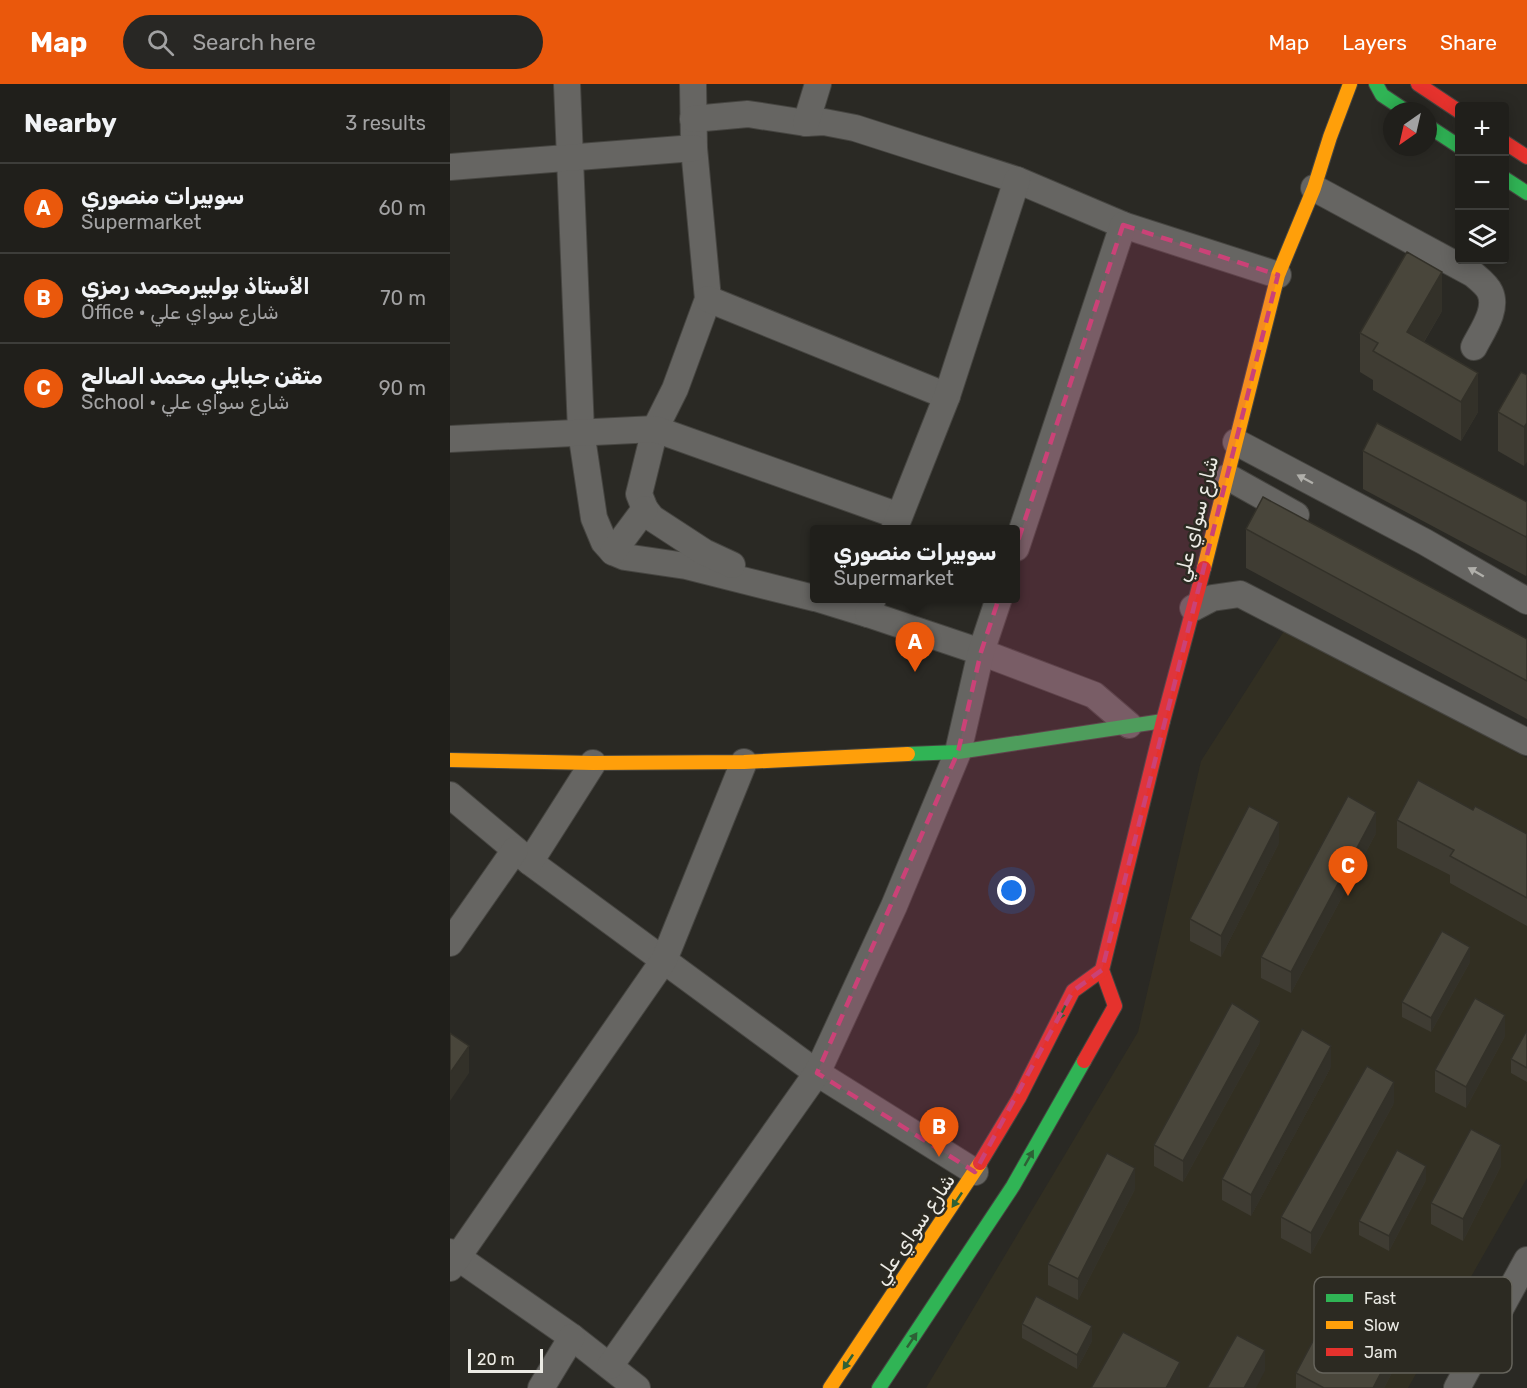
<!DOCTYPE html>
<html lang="en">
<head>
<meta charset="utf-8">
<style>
  :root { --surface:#201f1b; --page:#282724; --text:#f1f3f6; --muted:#a2a2a3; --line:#3d3d3a; --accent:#ea580c }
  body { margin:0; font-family:Rubik,"Noto Naskh Arabic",sans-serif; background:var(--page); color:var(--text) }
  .controls { position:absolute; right:18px; top:18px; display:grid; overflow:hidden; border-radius:6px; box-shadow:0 3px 15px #0003 }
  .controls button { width:54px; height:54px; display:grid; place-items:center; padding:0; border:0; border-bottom:2px solid var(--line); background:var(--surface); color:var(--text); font:30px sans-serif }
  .compass { position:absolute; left:933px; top:18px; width:54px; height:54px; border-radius:50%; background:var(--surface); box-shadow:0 3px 15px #0003; rotate:214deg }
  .scale { position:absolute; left:18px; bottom:15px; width:75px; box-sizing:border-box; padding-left:6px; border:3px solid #ecebe5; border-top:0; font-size:16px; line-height:21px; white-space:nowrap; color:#ecebe5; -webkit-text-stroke:4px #2c2a22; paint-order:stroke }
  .you { position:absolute; left:562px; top:807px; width:21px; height:21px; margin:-15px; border:4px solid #fff; border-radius:50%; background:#1a73e8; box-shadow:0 0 0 9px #1a73e833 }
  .badge { display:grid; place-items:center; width:39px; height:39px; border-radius:50%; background:var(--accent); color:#fff; font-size:20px; font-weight:700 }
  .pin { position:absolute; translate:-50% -50px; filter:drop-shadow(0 2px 3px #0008) }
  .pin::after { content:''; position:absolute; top:32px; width:21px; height:18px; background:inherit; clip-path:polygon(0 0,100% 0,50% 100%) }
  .popup { position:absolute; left:360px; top:441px; width:210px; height:78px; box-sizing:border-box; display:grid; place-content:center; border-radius:6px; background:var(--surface); filter:drop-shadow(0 2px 4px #0005); font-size:20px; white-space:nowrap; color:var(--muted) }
  .popup b { font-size:22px; color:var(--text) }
  .popup::after { content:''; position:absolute; left:50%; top:100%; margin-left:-12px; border:12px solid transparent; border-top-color:var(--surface) }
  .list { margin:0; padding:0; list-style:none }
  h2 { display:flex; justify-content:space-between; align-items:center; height:78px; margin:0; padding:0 24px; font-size:26px }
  h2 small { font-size:20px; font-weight:400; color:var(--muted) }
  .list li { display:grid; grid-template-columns:39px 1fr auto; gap:18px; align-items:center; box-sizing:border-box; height:90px; padding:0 24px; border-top:2px solid var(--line) }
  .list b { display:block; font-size:22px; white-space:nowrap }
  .list p { margin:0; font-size:20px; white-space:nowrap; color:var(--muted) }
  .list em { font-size:20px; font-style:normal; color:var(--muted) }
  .icon { flex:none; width:33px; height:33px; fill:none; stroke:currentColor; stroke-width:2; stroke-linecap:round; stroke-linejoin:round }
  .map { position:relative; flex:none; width:1077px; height:1304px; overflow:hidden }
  header { display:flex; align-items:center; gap:36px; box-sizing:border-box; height:84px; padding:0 30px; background:var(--accent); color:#fff }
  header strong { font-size:28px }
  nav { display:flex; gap:33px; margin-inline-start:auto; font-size:21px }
  .search { width:420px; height:54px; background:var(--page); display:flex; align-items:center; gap:15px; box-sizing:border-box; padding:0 21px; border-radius:33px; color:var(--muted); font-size:22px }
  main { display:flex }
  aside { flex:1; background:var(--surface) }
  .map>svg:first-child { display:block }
  .built { fill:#322f22 }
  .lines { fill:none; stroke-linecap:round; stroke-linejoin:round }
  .street-casing { stroke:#464541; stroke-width:28 }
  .fast-casing { stroke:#464541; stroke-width:16 }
  .slow-casing { stroke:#464541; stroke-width:16 }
  .jam-casing { stroke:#464541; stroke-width:16 }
  .street { stroke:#666562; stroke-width:26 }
  .fast { stroke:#30b455; stroke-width:14 }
  .slow { stroke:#ff9f0a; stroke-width:14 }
  .jam { stroke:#e5322d; stroke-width:14 }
  .wall { fill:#3f3c33 }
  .shaded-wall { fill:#333129 }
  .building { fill:#49463b; stroke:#333129; stroke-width:1.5 }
  .oneway { fill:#b0afaa }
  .oneway2 { fill:#2e6136 }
  .marked { fill:#ca4277; fill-opacity:0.2; stroke:#ca4277; stroke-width:4.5; stroke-dasharray:12 8; stroke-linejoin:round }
  .labels { text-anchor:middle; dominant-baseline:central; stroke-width:5; stroke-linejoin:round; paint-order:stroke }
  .street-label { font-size:20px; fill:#ecebe5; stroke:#2c2a22 }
  .key { fill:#2c2a22; stroke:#66645c; stroke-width:1.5 }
  .key-label { font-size:16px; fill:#ecebe5 }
</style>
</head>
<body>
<header>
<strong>Map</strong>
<div class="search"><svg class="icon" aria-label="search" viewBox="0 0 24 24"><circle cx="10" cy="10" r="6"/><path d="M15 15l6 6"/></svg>Search here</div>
<nav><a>Map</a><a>Layers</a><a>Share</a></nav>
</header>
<main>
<aside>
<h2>Nearby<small>3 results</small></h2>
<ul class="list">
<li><span class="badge">A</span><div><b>سوبيرات منصوري</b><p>Supermarket</p></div><em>60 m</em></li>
<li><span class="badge">B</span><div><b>الأستاذ بولبيرمحمد رمزي</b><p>Office · شارع سواي علي</p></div><em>70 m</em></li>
<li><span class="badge">C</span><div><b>متقن جبايلي محمد الصالح</b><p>School · شارع سواي علي</p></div><em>90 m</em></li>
</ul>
</aside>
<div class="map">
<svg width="1077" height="1304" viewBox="0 0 1077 1304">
  <rect width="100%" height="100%" fill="#2a2924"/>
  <path class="built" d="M836,544L1077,674V1094L958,1304H476L688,948L751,677Z"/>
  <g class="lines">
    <g class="street-casing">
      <g id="street">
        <path d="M117,0L131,347L144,434L154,458L163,468L175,473L236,482L364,514"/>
        <path d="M243,0L244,64L258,215L225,305L205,345L189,410L195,425L202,434L254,468L282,481"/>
        <path d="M243,35L298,30L356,39L374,38L405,44L567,96L673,141L828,191"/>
        <path d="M356,39L368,0"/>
        <path d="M0,83L244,64"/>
        <path d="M864,104L1023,190C1029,195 1037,201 1040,208C1048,226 1032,247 1024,263"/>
        <path d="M258,215L497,312"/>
        <path d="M0,355L205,345L449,432"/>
        <path d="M786,358L975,458L1077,517"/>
        <path d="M778,393L846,431"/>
        <path d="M444,446L497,312L567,96"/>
        <path d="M566,464L673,141"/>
        <path d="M163,468L195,425"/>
        <path d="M366,514L418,530L423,514"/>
        <path d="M743,524L762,514L790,510L1077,658"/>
        <path d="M418,530L531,568L644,611L679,641"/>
        <path d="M0,711L80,778L367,989L525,1088"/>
        <path d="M80,778L143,679"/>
        <path d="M0,859L65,766"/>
        <path d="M0,1168L122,1253L187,1304"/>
        <path d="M0,1184L214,876L294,678"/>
        <path d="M160,1282L367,989L444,822L508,668L531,568L549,514"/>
        <path d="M91,1304L122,1253"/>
        <path d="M1007,1304L1077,1176"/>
      </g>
    </g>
    <g class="fast-casing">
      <g id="fast">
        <path d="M926,0L932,11L956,27"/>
        <path d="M978,42L1010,63"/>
        <path d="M1054,94L1077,109"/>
        <path d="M458,670L508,668L713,637"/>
        <path d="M429,1304L563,1102L634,977"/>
      </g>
    </g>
    <g class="slow-casing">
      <g id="slow">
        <path d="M754,484L828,191L864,104L880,53L900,0"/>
        <path d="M0,676L143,679L294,678L458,670"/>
        <path d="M380,1304L530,1079"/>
      </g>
    </g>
    <g class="jam-casing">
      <g id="jam">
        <path d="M968,0L1010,28"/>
        <path d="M1054,58L1077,73"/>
        <path d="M634,977L665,922L652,886L713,637L754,484"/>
        <path d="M530,1079L569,1014L623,907L652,886"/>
      </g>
    </g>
    <use href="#street" class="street"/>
    <use href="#fast" class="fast"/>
    <use href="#slow" class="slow"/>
    <use href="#jam" class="jam"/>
  </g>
  <g class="wall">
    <path d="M992,227L974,258L1028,328L1011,357L923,306V296L910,288V249Z"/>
    <path d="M1077,291L1074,382L1048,367V328Z"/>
    <path d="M913,367L1077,418V490L1076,492L913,405Z"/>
    <path d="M796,445L1077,555V635L796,484Z"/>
    <path d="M1023,726L1077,750V842L1000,799V791L947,764V736Z"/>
    <path d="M926,749L841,909L811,894V873Z"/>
    <path d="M829,759L771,873L740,857V835Z"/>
    <path d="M1020,878L981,948L952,933V918Z"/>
    <path d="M1077,946V998L1061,989V975Z"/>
    <path d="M1055,952L1016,1024L985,1008V986Z"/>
    <path d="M810,958L733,1098L704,1082V1061Z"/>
    <path d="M881,983L801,1132L772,1116V1095Z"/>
    <path d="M944,1019L861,1170L831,1154V1133Z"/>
    <path d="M1051,1082L1013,1157L981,1140V1119Z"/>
    <path d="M976,1096L939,1167L909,1151V1137Z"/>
    <path d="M685,1105L628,1216L598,1201V1180Z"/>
    <path d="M572,1240L642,1257L627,1285L572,1254Z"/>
    <path d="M963,1248L934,1304H846V1289Z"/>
  </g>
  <g class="shaded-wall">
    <path d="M992,188V227L957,286V248Z"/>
    <path d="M1028,289V328L1011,357V318Z"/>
    <path d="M1077,339V378L1074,382V343Z"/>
    <path d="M1077,451V490L1076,492V453Z"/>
    <path d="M926,728V749L841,909V888Z"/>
    <path d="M829,738V759L771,873V852Z"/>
    <path d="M1020,863V878L981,948V934Z"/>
    <path d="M1055,931V952L1016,1024V1003Z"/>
    <path d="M810,937V958L733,1098V1077Z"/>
    <path d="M19,962V989L0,1017V989Z"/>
    <path d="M881,962V983L801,1132V1111Z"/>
    <path d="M944,998V1019L861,1170V1149Z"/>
    <path d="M1051,1061V1082L1013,1157V1135Z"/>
    <path d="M976,1082V1096L939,1167V1152Z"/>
    <path d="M685,1084V1105L628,1216V1195Z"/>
    <path d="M963,1227V1248L934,1304H923Z"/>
    <path d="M642,1242V1257L627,1285V1271Z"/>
    <path d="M815,1266V1287L806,1304H794Z"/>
    <path d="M730,1278V1304H716Z"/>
  </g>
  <g class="building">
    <path d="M957,168L992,188L957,248L1028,289L1011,318L923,267L928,259L910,249Z"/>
    <path d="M1071,288L1077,291V339L1074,343L1048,328Z"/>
    <path d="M927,339L1077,418V451L1076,453L913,367Z"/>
    <path d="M813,413L1077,555V597L796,445Z"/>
    <path d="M968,696L1023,726L1025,722L1077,750V814L1000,772L1004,766L947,736Z"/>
    <path d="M898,712L926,728L841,888L811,873Z"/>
    <path d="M799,722L829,738L771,852L740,835Z"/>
    <path d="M992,847L1020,863L981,934L952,918Z"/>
    <path d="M1025,914L1055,931L1016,1003L985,986Z"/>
    <path d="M782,919L810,937L733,1077L704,1061Z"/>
    <path d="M852,945L881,962L801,1111L772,1095Z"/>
    <path d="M1077,946V984L1061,975Z"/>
    <path d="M0,949L19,962L0,989Z"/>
    <path d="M917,982L944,998L861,1149L831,1133Z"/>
    <path d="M1021,1045L1051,1061L1013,1135L981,1119Z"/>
    <path d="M947,1066L976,1082L939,1152L909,1137Z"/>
    <path d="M657,1069L685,1084L628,1195L598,1180Z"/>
    <path d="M897,1193L963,1227L923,1304H874L846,1289Z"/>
    <path d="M586,1212L642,1242L627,1271L572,1240Z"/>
    <path d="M673,1248L730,1278L716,1304H641Z"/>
    <path d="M787,1251L815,1266L794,1304H757Z"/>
  </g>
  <defs><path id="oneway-solid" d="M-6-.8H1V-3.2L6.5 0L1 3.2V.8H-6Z" transform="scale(1.5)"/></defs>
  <g class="oneway">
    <use href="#oneway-solid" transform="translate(855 395) rotate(-152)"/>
    <use href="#oneway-solid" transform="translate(1026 488) rotate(-150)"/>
  </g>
  <g class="oneway2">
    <use href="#oneway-solid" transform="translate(612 928) rotate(117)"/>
    <use href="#oneway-solid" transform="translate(579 1074) rotate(-60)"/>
    <use href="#oneway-solid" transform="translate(507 1116) rotate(124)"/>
    <use href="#oneway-solid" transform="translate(462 1256) rotate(-56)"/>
    <use href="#oneway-solid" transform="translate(398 1278) rotate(124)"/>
  </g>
  <path class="marked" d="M673,141L828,191L652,886L623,907L525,1088L367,989L508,668L531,568Z"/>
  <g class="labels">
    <g class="street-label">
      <text transform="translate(746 435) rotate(-76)">شارع سواي علي</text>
      <text transform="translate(464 1145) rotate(-56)">شارع سواي علي</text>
    </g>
  </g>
  <rect x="864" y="1193" width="198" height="96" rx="9" class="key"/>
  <rect x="876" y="1210" width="27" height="8" fill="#30b455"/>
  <rect x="876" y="1237" width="27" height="8" fill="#ff9f0a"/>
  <rect x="876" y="1264" width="27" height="8" fill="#e5322d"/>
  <g class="key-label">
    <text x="914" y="1220">Fast</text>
    <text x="914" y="1247">Slow</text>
    <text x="914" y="1274">Jam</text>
  </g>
</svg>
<div class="controls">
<button>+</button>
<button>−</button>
<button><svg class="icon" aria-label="layers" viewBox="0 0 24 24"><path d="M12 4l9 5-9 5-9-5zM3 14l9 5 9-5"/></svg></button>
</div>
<svg class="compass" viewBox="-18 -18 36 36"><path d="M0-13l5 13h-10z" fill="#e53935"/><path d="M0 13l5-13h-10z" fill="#a2a2a3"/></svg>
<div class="scale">20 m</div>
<div class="you"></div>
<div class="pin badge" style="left:465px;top:588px">A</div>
<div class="popup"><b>سوبيرات منصوري</b>Supermarket</div>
<div class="pin badge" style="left:489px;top:1073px">B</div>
<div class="pin badge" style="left:898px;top:812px">C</div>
</div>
</main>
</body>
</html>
